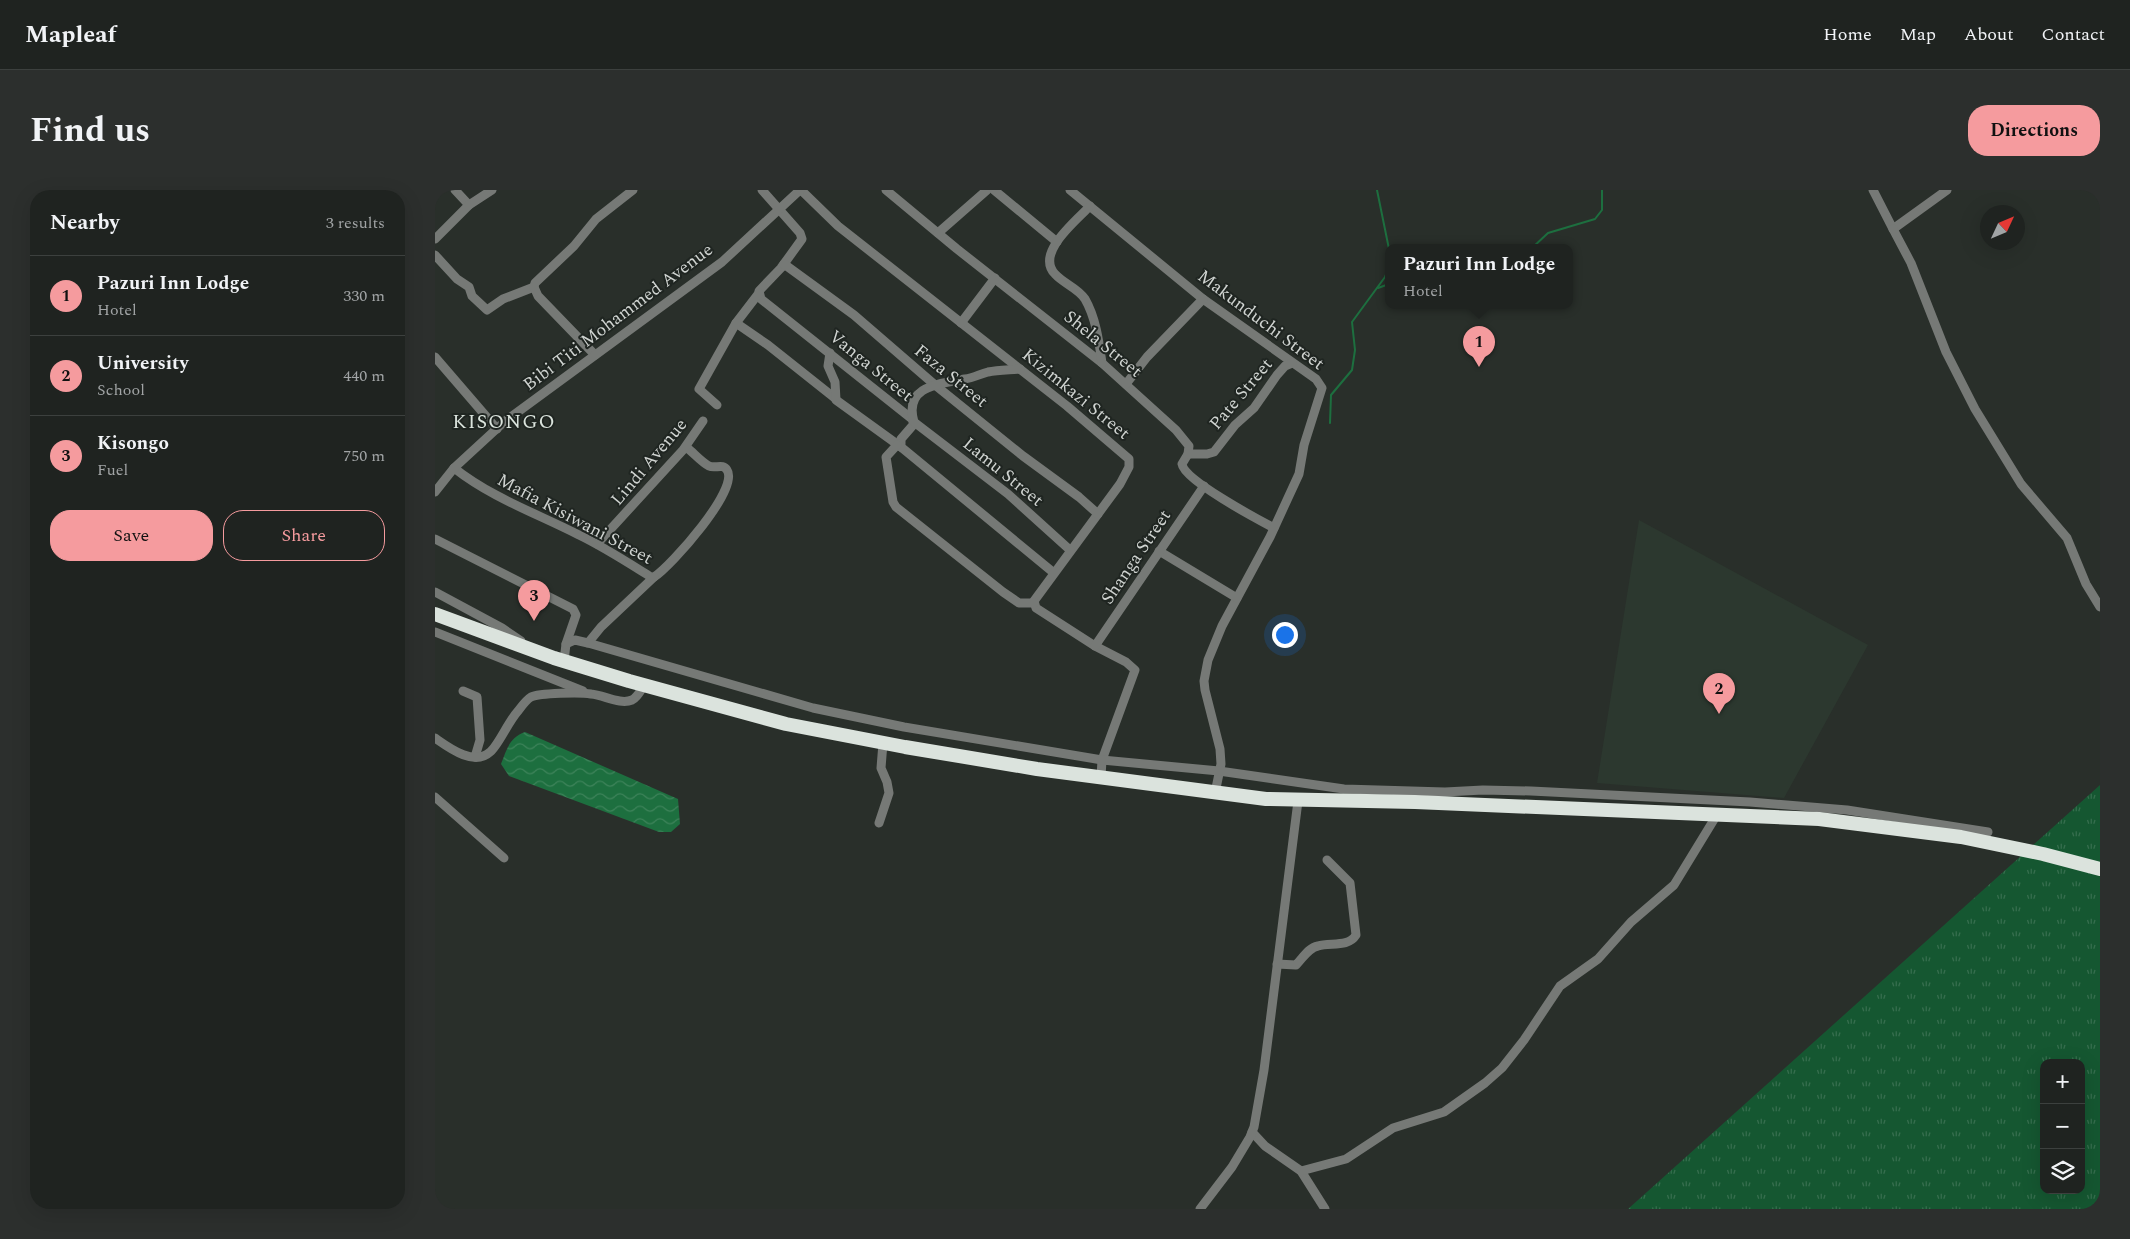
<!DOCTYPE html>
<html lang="en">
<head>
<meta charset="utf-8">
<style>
  :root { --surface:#1f2320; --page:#2c2f2d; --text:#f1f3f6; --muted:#a1a4a5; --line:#3c403e; --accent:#f59b9e }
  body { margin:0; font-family:Spectral,serif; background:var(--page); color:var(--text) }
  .controls { position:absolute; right:15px; bottom:15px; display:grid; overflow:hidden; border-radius:10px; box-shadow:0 5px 20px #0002 }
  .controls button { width:45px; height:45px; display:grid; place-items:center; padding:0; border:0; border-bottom:1px solid var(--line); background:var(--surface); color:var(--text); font:25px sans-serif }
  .compass { position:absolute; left:1545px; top:15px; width:45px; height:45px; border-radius:50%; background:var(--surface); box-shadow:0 5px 20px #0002; rotate:46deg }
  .you { position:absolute; left:849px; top:444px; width:18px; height:18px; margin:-12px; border:4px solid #fff; border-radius:50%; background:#1a73e8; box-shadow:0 0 0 8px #1a73e833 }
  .badge { display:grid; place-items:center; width:32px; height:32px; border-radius:50%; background:var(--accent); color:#111; font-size:16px; font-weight:700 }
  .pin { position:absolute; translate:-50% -41px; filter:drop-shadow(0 1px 2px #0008) }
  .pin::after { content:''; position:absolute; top:26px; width:18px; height:15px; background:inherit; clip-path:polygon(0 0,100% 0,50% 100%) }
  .popup { position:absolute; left:950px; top:54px; width:188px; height:65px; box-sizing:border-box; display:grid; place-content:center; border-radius:10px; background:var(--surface); filter:drop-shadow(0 1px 4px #0005); font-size:16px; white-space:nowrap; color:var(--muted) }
  .popup b { font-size:19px; color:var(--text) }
  .popup::after { content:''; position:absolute; left:50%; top:100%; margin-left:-10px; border:10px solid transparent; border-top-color:var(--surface) }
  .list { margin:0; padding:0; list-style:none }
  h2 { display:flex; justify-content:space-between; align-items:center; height:65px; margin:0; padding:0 20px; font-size:21px }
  h2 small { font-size:16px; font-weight:400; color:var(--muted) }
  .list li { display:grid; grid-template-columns:32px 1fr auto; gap:15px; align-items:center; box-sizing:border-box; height:80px; padding:0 20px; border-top:1px solid var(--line) }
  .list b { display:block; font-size:19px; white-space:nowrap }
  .list p { margin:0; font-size:16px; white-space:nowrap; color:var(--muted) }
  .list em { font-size:16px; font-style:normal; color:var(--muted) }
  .actions { display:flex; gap:10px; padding:15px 20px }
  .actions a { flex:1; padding:11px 0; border:1px solid var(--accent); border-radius:20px; text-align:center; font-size:18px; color:var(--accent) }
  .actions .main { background:var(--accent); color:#111 }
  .icon { flex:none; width:28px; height:28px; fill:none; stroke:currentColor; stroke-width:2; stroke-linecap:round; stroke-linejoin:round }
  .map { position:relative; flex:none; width:1665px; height:1019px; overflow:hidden; border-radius:20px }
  header { display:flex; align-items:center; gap:30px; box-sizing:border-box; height:70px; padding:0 25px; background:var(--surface); border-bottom:1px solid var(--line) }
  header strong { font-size:24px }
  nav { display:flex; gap:28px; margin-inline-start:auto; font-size:18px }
  .intro { display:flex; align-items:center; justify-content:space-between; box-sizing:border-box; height:120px; padding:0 30px }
  h1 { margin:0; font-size:35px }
  .button { padding:12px 22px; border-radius:20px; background:var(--accent); color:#111; font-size:18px; font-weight:700 }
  main { display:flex; gap:30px; padding:0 30px }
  aside { flex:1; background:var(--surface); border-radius:20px; box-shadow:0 5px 20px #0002 }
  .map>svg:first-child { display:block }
  .built { fill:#2c382f }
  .grass { fill:url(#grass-tufts); fill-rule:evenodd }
  .water { fill:url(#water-waves) }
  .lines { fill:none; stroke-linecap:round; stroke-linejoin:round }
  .stream { stroke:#1d6f3f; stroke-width:2 }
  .minor { stroke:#767976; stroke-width:9 }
  .highway { stroke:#dbe3dd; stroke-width:14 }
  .labels { text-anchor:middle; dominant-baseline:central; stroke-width:4; stroke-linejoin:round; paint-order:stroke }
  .street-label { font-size:18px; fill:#cfd3d0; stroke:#1f2521 }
  .quarter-label { font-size:20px; letter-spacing:1px; fill:#dbe4dd; stroke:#1f2521 }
</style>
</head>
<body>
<header>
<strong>Mapleaf</strong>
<nav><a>Home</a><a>Map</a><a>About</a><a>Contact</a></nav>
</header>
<div class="intro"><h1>Find us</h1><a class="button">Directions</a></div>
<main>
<aside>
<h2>Nearby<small>3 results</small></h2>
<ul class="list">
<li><span class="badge">1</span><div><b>Pazuri Inn Lodge</b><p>Hotel</p></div><em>330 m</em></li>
<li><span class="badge">2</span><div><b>University</b><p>School</p></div><em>440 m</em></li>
<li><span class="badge">3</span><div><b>Kisongo</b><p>Fuel</p></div><em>750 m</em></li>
</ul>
<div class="actions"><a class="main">Save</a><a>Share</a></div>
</aside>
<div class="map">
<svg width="1665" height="1019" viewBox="0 0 1665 1019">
  <defs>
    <pattern id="grass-tufts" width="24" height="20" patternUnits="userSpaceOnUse" patternTransform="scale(1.25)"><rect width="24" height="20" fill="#155731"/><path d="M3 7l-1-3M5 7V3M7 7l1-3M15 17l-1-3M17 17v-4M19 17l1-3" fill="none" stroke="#366e4e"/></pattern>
    <pattern id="water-waves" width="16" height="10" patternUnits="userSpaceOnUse" patternTransform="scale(1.25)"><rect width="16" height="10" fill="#1d6f3f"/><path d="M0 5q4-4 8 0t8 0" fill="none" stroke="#3d835a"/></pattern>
  </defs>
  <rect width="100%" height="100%" fill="#292f2a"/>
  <path class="built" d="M1204,330L1433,455L1349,608L1162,593Z"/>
  <path class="grass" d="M1665,595V1019H1193ZM1609,873H1646V1000H1609Z"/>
  <path class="water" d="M90,542L243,609L245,634L236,642H224L74,586L66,574C72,559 74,548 90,542Z"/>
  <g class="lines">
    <g class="stream">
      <path d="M942,0L954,59"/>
      <path d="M1097,58L1113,43L1160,29L1167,20V0"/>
      <path d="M943,98L954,94"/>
      <path d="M895,233L896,205L917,180L920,160L917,132L950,87L954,76"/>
    </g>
    <g class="minor">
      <path d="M20,0L34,15"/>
      <path d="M327,0L365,43L367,49L346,78L324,101L326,109L477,229L479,234L466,249V257L619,383"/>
      <path d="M366,0L403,36L632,216L694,269V277L685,294L599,411L601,418L660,456L691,472L700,480L667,570L666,587"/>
      <path d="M451,0L522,59L667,173L741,240L754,256L753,264L747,274C749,290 822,329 839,338"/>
      <path d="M559,0L622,52"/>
      <path d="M635,0L768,109L881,189L887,198L869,255L864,284L835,347L787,436L773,470L769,491L770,500L785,559L786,574L780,603"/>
      <path d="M1438,0L1458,39L1512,0"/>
      <path d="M655,16C641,31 600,63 620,84C629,94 643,98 650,109C661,128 664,152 667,173"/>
      <path d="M1458,39L1476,73L1511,162L1540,219L1586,294L1632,348L1651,394L1665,417"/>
      <path d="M503,43L552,0"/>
      <path d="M0,49L34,15L57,0"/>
      <path d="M0,65L22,89L34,97L37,106L52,120L68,109L99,97"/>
      <path d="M349,74L419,125L500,195L588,266L644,307L663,324"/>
      <path d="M301,133L333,155L401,209"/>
      <path d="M526,133L560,88"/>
      <path d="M395,163L393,176L400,192L401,210L466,257"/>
      <path d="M160,165L103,106L99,97L100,93L139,56L161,29L198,0"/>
      <path d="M0,167L62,239"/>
      <path d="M585,179C574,180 563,180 553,182C545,184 538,188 530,189C506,194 468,195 479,232L573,304L635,360"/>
      <path d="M691,194L712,167L768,109"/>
      <path d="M282,215L264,199L301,133L324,103"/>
      <path d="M462,255L451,267L458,312L461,317L568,402L584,413H599"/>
      <path d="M753,264H772L779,262L800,235L819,218L842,185L850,176L857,173"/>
      <path d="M19,278C57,308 101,323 144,345C169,357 192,372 216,387H219C236,376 305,299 292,280C288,273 280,279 274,276C266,272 258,262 251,257"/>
      <path d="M0,302L19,278L69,232L287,72L365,0"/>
      <path d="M0,349L138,419L141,425L131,454L129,471"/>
      <path d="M162,354L248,260L268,231"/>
      <path d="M724,361L802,408"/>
      <path d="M0,402L67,438L86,451"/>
      <path d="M0,442L148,501"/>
      <path d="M153,453L166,437L219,387"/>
      <path d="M131,454L140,450L153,453L378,518L469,537L667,570L784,581L909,599L1010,602L1048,600L1096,601L1315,612L1412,620L1553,642"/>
      <path d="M660,456L769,296"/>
      <path d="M28,501L42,507L45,550L40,567"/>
      <path d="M0,548C13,557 39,577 55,562C63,556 73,532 83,521C86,517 91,510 96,507C104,503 146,502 156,504C169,505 185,515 197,510C203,507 206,500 209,495"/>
      <path d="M0,607L69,668"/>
      <path d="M444,633L454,603L452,592L446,578L448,553"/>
      <path d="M842,774L861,775C868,768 873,758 883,756C895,752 913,758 921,745L915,693L892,670"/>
      <path d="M817,942L830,956L866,981L890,1019"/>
      <path d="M866,981L911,969L958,938L1009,922L1050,893L1067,878L1089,850L1125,796L1163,769L1196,732L1239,695L1283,623"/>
      <path d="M765,1019L797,977L815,947L819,937L829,880L863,611"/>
    </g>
    <path class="highway" d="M0,424L119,468L194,491L351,534L470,557L602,579L831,609L980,612L1384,629L1526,647L1608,664L1665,679"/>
  </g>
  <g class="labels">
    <g class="street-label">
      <text transform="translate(183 127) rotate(-37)">Bibi Titi Mohammed Avenue</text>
      <text transform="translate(826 130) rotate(37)">Makunduchi Street</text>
      <text transform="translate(668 154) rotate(39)">Shela Street</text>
      <text transform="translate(436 176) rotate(39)">Vanga Street</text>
      <text transform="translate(516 186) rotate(39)">Faza Street</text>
      <text transform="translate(641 204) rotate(39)">Kizimkazi Street</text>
      <text transform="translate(806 204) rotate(-50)">Pate Street</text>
      <text transform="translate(214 272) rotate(-50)">Lindi Avenue</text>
      <text transform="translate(568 282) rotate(39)">Lamu Street</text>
      <text transform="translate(140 329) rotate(28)">Mafia Kisiwani Street</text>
      <text transform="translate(701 367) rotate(-56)">Shanga Street</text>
    </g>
    <g class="quarter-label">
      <text x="69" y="232">KISONGO</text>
    </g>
  </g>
</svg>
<div class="controls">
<button>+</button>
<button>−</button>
<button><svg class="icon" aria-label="layers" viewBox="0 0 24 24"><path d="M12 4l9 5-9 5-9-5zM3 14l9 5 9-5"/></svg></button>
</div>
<svg class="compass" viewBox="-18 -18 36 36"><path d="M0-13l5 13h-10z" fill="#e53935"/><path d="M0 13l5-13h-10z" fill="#a1a4a5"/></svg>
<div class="you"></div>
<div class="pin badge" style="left:1044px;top:177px">1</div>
<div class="popup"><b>Pazuri Inn Lodge</b>Hotel</div>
<div class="pin badge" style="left:1284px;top:524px">2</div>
<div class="pin badge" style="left:99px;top:431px">3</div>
</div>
</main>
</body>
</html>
